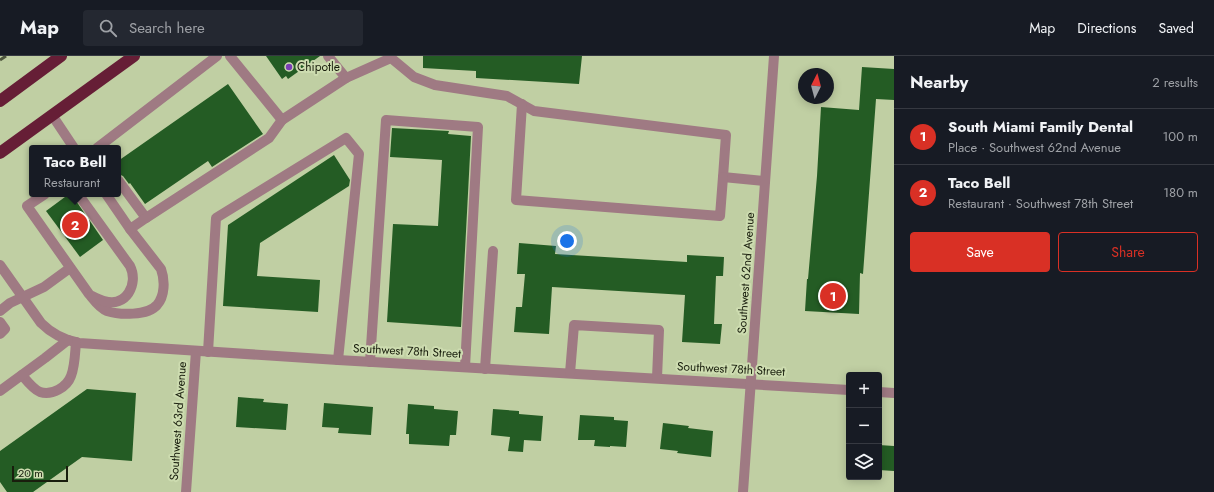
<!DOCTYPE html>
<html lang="en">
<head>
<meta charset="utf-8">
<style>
  :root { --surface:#171b24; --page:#242831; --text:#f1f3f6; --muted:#9ea1a6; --line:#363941; --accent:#d93025 }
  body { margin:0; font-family:Jost,sans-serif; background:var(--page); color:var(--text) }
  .controls { position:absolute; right:12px; bottom:12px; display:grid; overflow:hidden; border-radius:4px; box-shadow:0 2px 10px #0003 }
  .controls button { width:36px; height:36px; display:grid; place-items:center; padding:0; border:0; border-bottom:1px solid var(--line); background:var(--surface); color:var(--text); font:20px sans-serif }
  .compass { position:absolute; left:798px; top:12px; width:36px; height:36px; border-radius:50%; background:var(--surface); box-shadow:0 2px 10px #0003; rotate:6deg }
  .scale { position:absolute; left:12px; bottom:10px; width:56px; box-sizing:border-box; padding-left:4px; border:2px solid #191e0d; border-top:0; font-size:11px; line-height:14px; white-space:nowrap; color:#191e0d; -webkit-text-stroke:3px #cddcb0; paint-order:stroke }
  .you { position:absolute; left:567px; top:185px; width:14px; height:14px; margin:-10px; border:3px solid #fff; border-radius:50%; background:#1a73e8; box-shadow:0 0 0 6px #1a73e833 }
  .badge { display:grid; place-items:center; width:26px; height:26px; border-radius:50%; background:var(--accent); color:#fff; font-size:13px; font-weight:700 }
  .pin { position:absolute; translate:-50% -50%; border:2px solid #fff; box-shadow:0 1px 4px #0006 }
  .popup { position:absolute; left:29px; top:89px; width:92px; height:52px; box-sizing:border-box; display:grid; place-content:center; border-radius:4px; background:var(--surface); filter:drop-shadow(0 1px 3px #0005); font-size:13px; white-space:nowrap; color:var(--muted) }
  .popup b { font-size:15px; color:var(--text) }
  .popup::after { content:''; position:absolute; left:50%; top:100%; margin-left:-8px; border:8px solid transparent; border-top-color:var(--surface) }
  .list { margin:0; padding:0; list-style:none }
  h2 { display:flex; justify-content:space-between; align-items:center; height:52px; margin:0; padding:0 16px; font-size:17px }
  h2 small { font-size:13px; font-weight:400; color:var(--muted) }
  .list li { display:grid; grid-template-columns:26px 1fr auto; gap:12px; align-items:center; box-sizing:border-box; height:56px; padding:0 16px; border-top:1px solid var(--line) }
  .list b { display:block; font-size:15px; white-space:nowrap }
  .list p { margin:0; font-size:13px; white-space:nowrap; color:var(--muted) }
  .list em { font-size:13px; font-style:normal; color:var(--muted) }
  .actions { display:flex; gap:8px; padding:12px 16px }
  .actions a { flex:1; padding:9px 0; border:1px solid var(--accent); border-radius:4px; text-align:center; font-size:14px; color:var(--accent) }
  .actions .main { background:var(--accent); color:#fff }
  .icon { flex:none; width:22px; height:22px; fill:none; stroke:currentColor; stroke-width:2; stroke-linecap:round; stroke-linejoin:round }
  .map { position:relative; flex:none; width:894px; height:436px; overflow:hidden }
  header { display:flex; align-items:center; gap:24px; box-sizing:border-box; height:56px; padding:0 20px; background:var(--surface); border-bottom:1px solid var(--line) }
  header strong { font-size:19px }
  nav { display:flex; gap:22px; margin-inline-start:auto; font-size:14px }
  .search { width:280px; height:36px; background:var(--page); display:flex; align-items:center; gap:10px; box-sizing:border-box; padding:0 14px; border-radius:4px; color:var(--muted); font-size:15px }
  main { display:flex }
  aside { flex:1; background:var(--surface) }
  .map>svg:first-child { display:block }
  .building { fill:#245c24 }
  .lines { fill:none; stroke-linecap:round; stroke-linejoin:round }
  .minor { stroke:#9f7a83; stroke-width:10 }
  .highway { stroke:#661e36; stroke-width:12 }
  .rail { stroke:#4e563d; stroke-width:3; stroke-dasharray:8 4; stroke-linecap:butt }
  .poi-dot { fill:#793eb4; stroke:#cddcb0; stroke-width:1.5 }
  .labels { text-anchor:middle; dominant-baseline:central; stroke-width:4; stroke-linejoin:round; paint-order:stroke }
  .poi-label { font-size:12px; fill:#191e0d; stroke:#cddcb0; text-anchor:start }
  .street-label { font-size:12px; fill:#191e0d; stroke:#cddcb0 }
</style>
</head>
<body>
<header>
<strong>Map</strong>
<div class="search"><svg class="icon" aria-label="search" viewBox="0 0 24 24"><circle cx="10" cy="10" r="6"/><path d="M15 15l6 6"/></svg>Search here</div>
<nav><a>Map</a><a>Directions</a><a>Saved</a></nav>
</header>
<main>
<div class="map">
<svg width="894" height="436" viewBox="0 0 894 436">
  <rect width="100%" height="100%" fill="#c0cfa3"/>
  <g class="building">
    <path d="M266,0H320L288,23L286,20L282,23Z"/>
    <path d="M423,0H582L579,28L476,22V15L423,12Z"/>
    <path d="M862,11L894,13V44L876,43L863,218L860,217L859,258L805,255L807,223H808L817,120L821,51L859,54Z"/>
    <path d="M228,28L263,78L212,111L208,105L145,148L130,127L129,128L123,120L118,118V105Z"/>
    <path d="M392,72L449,75L448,78L471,80L461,271L387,266L393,168L438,170L442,104L390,101Z"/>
    <path d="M334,99L350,124L349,130L260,187L257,220L320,224L318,256L223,250L228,169Z"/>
    <path d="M69,138L72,139L103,184L80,201L46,155Z"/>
    <path d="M519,187L556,190L555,198L687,206V199L724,201L723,220H716L714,268H722L720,288L682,286L685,239L552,231L549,278L514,276L516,251H522L525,218H517Z"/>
    <path d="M87,333L136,337L132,405L82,401L33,436H7L0,426V395Z"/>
    <path d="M238,341L264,343L263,346L288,348L286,374L236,371Z"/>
    <path d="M324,347L373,351L371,379L338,377L339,372L322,371Z"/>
    <path d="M408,348L434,350V353L458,355L456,379H450L449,390L409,388V378H406Z"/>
    <path d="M493,353L519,355V358L543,360L541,385L524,384L523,396L508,395L510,381L491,379Z"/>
    <path d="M580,359L614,361V364L628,365L626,391L610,390V391L594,390L595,384H578Z"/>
    <path d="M663,367L689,370L688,372L713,375L711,401L677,397L678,395L660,393Z"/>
    <path d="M879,389L894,390V415L879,414Z"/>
  </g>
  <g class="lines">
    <g class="minor">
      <path d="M230,0L282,64L346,22L328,0"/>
      <path d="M346,22L391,2L414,21L435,29L507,40L534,55L726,79L723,121L765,125"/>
      <path d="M522,48L516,144L720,160L723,121"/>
      <path d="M52,59L74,92"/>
      <path d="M97,92L217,0"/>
      <path d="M118,124L146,162"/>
      <path d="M45,138L27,150L89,238C94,244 99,252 107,255C119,259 148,260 157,249C165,240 165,224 161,213L130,173"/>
      <path d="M78,138L130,210C139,228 126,252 104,245C100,244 96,242 92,240"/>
      <path d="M106,138L130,173L146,162L269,82L282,64"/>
      <path d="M0,209L41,267C52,278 64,284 79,287L338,304L849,334"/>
      <path d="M0,255L10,247L44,231L70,212"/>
      <path d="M0,266L5,273L0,278"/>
      <path d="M208,296L216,162L346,82L359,98L338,304"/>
      <path d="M370,306L386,64L478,71L465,311"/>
      <path d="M485,313L493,195"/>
      <path d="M570,317L574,269L659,274L657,322"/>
      <path d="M22,319C27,325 33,333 40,336C52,340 67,331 71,320C75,310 75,297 76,286"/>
      <path d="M0,335L45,302L68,284"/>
      <path d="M879,336L894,337"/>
      <path d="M186,436L196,295"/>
      <path d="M743,436L774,0"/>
    </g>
    <g class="highway">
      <path d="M0,45L61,0"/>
      <path d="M0,97L134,0"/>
    </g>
    <path class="rail" d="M0,4L6,0"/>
  </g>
  <circle class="poi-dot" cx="289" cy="11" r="4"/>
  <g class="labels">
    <g class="poi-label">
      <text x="297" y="11">Chipotle</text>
    </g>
    <g class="street-label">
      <text transform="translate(746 217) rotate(-86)">Southwest 62nd Avenue</text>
      <text transform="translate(407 295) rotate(3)">Southwest 78th Street</text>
      <text transform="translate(731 313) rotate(3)">Southwest 78th Street</text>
      <text transform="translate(178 365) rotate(-86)">Southwest 63rd Avenue</text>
    </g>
  </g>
</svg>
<div class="controls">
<button>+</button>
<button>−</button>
<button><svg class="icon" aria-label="layers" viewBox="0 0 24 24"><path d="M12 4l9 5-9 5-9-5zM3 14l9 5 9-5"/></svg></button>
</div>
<svg class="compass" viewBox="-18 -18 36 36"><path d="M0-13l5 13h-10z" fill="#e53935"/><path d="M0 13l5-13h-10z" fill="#9ea1a6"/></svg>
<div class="scale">20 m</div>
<div class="you"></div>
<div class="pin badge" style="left:833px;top:240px">1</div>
<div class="pin badge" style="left:75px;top:169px">2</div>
<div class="popup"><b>Taco Bell</b>Restaurant</div>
</div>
<aside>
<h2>Nearby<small>2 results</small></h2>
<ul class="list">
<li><span class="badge">1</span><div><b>South Miami Family Dental</b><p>Place · Southwest 62nd Avenue</p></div><em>100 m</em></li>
<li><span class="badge">2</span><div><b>Taco Bell</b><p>Restaurant · Southwest 78th Street</p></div><em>180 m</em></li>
</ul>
<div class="actions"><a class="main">Save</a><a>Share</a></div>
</aside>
</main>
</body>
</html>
